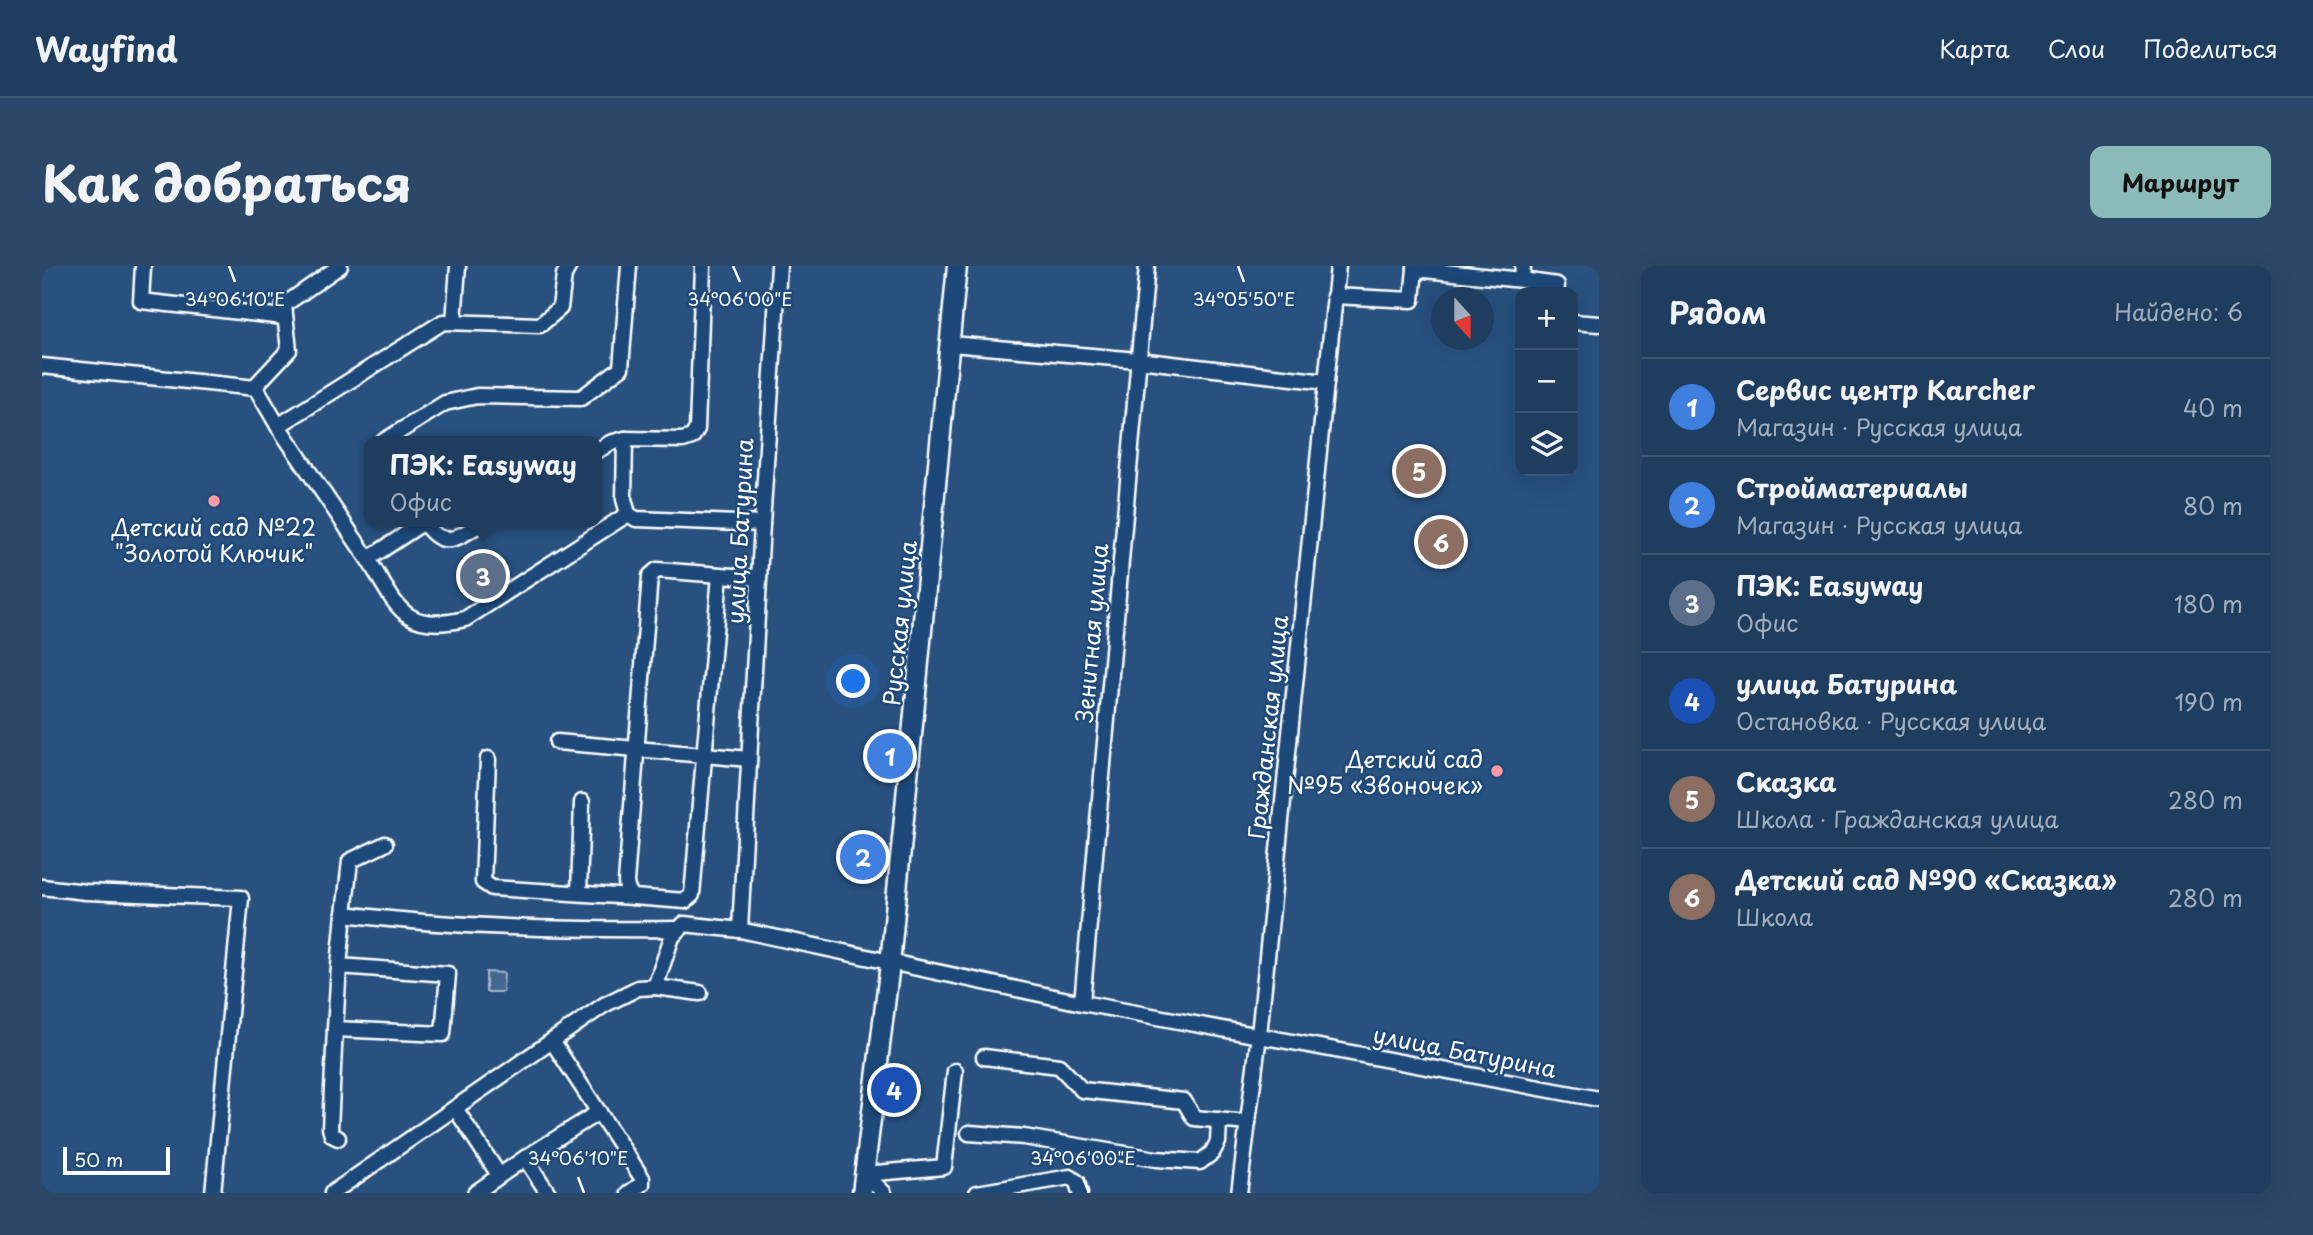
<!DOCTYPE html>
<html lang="ru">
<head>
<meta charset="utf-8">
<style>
  :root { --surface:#1e3d5f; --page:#2b4868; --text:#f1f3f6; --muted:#a1aebd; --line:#3c5674; --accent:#8bbbb9 }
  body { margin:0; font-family:"Playpen Sans",sans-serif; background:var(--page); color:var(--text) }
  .controls { position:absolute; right:21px; top:21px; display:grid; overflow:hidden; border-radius:14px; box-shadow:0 7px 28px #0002 }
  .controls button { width:63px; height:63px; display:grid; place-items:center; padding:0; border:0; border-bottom:2px solid var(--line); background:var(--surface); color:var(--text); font:35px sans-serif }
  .compass { position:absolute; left:1389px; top:21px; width:63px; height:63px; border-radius:50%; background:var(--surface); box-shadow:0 7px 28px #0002; rotate:159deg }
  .scale { position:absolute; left:21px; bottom:18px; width:107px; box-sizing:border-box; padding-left:7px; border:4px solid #fff; border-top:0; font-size:19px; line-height:24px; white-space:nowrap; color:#fff; -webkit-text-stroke:5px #1f4a7a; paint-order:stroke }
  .you { position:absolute; left:812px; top:416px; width:24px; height:24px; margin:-18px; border:5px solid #fff; border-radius:50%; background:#1a73e8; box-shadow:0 0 0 10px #1a73e833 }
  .badge { display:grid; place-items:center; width:46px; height:46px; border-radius:50%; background:var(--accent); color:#fff; font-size:23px; font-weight:700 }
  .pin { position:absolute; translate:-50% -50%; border:4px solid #fff; box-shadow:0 2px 7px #0006 }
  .popup { position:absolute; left:322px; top:170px; width:238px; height:91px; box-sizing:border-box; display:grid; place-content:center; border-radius:14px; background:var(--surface); filter:drop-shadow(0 2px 5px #0005); font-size:23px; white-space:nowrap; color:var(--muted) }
  .popup b { font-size:26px; color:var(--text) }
  .popup::after { content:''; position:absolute; left:50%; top:100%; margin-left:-14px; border:14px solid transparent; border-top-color:var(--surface) }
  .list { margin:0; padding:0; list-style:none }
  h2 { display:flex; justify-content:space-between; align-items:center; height:91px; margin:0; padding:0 28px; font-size:30px }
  h2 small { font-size:23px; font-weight:400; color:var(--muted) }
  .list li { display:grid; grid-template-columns:46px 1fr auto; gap:21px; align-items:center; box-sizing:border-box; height:98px; padding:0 28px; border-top:2px solid var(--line) }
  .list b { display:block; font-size:26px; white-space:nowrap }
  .list p { margin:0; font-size:23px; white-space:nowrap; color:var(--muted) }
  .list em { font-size:23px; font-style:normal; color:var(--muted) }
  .icon { flex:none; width:38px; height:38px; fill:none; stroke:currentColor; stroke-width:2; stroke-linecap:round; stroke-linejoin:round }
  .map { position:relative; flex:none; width:1557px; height:927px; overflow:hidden; border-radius:14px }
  header { display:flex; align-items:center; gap:42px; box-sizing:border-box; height:98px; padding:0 35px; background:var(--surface); border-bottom:2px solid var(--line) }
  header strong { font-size:33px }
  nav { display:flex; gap:38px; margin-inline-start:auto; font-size:24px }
  .intro { display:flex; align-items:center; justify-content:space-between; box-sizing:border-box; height:168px; padding:0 42px }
  h1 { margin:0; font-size:49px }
  .button { padding:18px 32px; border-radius:14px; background:var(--accent); color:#111; font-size:24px; font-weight:700 }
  main { display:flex; gap:42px; padding:0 42px }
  aside { flex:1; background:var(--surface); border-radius:14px; box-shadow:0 7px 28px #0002 }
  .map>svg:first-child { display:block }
  .green { fill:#446890; stroke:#a2b4c8; stroke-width:2 }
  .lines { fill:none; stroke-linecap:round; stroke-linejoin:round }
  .minor-casing { stroke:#fff; stroke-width:19 }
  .major-casing { stroke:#fff; stroke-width:23 }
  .minor { stroke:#1f4a7a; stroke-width:14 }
  .major { stroke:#1f4a7a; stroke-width:18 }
  .ticks { fill:none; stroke:#fff; stroke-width:2.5 }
  .poi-dot { fill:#ff9aa2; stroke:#1f4a7a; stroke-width:2.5 }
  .labels { text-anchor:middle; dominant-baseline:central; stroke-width:5; stroke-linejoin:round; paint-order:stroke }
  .poi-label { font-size:23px; fill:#fff; stroke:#1f4a7a }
  .street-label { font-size:23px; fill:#fff; stroke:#1f4a7a }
  .ticks-label { font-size:18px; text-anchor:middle; fill:#fff; stroke:#1f4a7a; stroke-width:5; stroke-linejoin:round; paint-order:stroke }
</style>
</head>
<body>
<header>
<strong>Wayfind</strong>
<nav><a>Карта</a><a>Слои</a><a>Поделиться</a></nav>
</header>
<div class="intro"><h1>Как добраться</h1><a class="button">Маршрут</a></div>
<main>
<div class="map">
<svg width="1557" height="927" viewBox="0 0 1557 927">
  <rect width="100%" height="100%" fill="#28517f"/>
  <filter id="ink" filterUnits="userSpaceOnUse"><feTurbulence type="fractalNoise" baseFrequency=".0143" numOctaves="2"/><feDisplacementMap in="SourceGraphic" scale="14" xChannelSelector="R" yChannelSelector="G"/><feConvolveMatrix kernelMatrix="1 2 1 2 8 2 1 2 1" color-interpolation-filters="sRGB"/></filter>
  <g filter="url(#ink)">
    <path class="green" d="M444,706L462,707L461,726H444Z"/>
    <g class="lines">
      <g class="minor-casing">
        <g id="minor">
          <path d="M101,0L99,35L242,51"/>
          <path d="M661,0L655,163L650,171L641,174L583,173L582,233L586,248L594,253L720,258"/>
          <path d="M1373,0V3L1480,14L1481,0"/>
          <path d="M1480,14L1515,19L1514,26"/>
          <path d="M1292,30L1370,34L1373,3"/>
          <path d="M412,56L416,0"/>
          <path d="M1531,56L1557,58"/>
          <path d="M909,78L1096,94L1284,116"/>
          <path d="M0,100L214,122"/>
          <path d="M236,160L214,122L216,117L247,84L242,39L298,0"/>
          <path d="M342,175L403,137L435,130L539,132L579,102L587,0"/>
          <path d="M555,185L568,177L583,173"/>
          <path d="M382,256L326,293L236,160L401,56L498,59L518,42L522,9L527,0"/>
          <path d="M382,256C401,286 417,271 441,256"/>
          <path d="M326,293C355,339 360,368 423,353L586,248"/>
          <path d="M678,309L650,629L643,635L591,631L585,623L584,616L608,310L615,304L717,312"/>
          <path d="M515,476L707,493"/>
          <path d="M446,493L441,616L450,622L591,631"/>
          <path d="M0,621L44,626L199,632L171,927"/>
          <path d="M537,627L540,536"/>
          <path d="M302,648L308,595L343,578"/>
          <path d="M698,664L720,258L737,0"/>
          <path d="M297,700L293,763L401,768L406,708L297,700L302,648C414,662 525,664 638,663"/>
          <path d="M613,721L658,727"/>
          <path d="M1040,737L1105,0"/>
          <path d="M293,763L288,862L290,869L296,872"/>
          <path d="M510,775L600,912V918L587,927"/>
          <path d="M942,791L1017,800L1040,824L1142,835L1152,852L1206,857"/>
          <path d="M413,842L457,909"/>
          <path d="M927,867L982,871L1114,893L1158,896L1170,887L1176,876L1177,854"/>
          <path d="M823,908L902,901L913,805"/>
          <path d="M823,908L842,927"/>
          <path d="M290,927L562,739L596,722L613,721L630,671L642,658L698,664L1040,737L1557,833"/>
          <path d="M433,927L483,892"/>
          <path d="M506,927L483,892L557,846"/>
          <path d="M935,927L1028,911L1035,916L1038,927"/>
          <path d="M1197,927L1217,769L1296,0"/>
        </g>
      </g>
      <g class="major-casing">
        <path id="major" d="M820,927L848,698L915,0"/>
      </g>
      <use href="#minor" class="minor"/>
      <use href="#major" class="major"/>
    </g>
  </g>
  <path class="ticks" d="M187,0L193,16M691,0L698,16M1196,0L1202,16M536,911L542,927M1041,911L1047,927"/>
  <g class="poi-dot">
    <circle cx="172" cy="235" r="7"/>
    <circle cx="1455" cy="505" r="7"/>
  </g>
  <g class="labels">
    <g class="poi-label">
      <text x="172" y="260">Детский сад №22<tspan x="172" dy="26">"Золотой Ключик"</tspan></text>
      <text x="1441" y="492" text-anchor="end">Детский сад<tspan x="1441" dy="26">№95 «Звоночек»</tspan></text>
    </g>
    <g class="street-label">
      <text transform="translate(697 265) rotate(-87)">улица Батурина</text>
      <text transform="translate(857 357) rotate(-84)">Русская улица</text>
      <text transform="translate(1049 367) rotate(-85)">Зенитная улица</text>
      <text transform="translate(1225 461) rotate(-84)">Гражданская улица</text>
      <text transform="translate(1423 785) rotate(11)">улица Батурина</text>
    </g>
  </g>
  <g class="ticks-label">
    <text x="193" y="40">34°06'10"E</text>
    <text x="698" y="40">34°06'00"E</text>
    <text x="1202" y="40">34°05'50"E</text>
    <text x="536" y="899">34°06'10"E</text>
    <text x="1041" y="899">34°06'00"E</text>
  </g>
</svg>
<div class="controls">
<button>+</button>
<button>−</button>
<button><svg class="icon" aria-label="layers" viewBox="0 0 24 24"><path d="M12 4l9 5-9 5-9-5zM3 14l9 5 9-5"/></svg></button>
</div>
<svg class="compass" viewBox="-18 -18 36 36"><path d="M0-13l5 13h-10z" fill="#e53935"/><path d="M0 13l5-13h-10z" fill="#a1aebd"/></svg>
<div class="scale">50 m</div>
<div class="you"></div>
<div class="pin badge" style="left:848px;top:490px;background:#3f7fe0">1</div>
<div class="pin badge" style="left:821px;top:591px;background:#3f7fe0">2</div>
<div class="pin badge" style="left:441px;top:310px;background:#5c6f8a">3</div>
<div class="popup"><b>ПЭК: Easyway</b>Офис</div>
<div class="pin badge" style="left:852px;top:824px;background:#1a4fb4">4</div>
<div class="pin badge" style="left:1377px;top:205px;background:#8d6e63">5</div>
<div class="pin badge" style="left:1399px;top:276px;background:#8d6e63">6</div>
</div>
<aside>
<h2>Рядом<small>Найдено: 6</small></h2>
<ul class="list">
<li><span class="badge" style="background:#3f7fe0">1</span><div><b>Сервис центр Karcher</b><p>Магазин · Русская улица</p></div><em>40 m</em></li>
<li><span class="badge" style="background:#3f7fe0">2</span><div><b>Стройматериалы</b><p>Магазин · Русская улица</p></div><em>80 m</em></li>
<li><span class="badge" style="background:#5c6f8a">3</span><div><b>ПЭК: Easyway</b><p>Офис</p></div><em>180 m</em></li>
<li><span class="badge" style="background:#1a4fb4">4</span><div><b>улица Батурина</b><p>Остановка · Русская улица</p></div><em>190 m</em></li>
<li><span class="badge" style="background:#8d6e63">5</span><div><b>Сказка</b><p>Школа · Гражданская улица</p></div><em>280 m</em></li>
<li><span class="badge" style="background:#8d6e63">6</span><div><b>Детский сад №90 «Сказка»</b><p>Школа</p></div><em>280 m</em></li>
</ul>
</aside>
</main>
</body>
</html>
